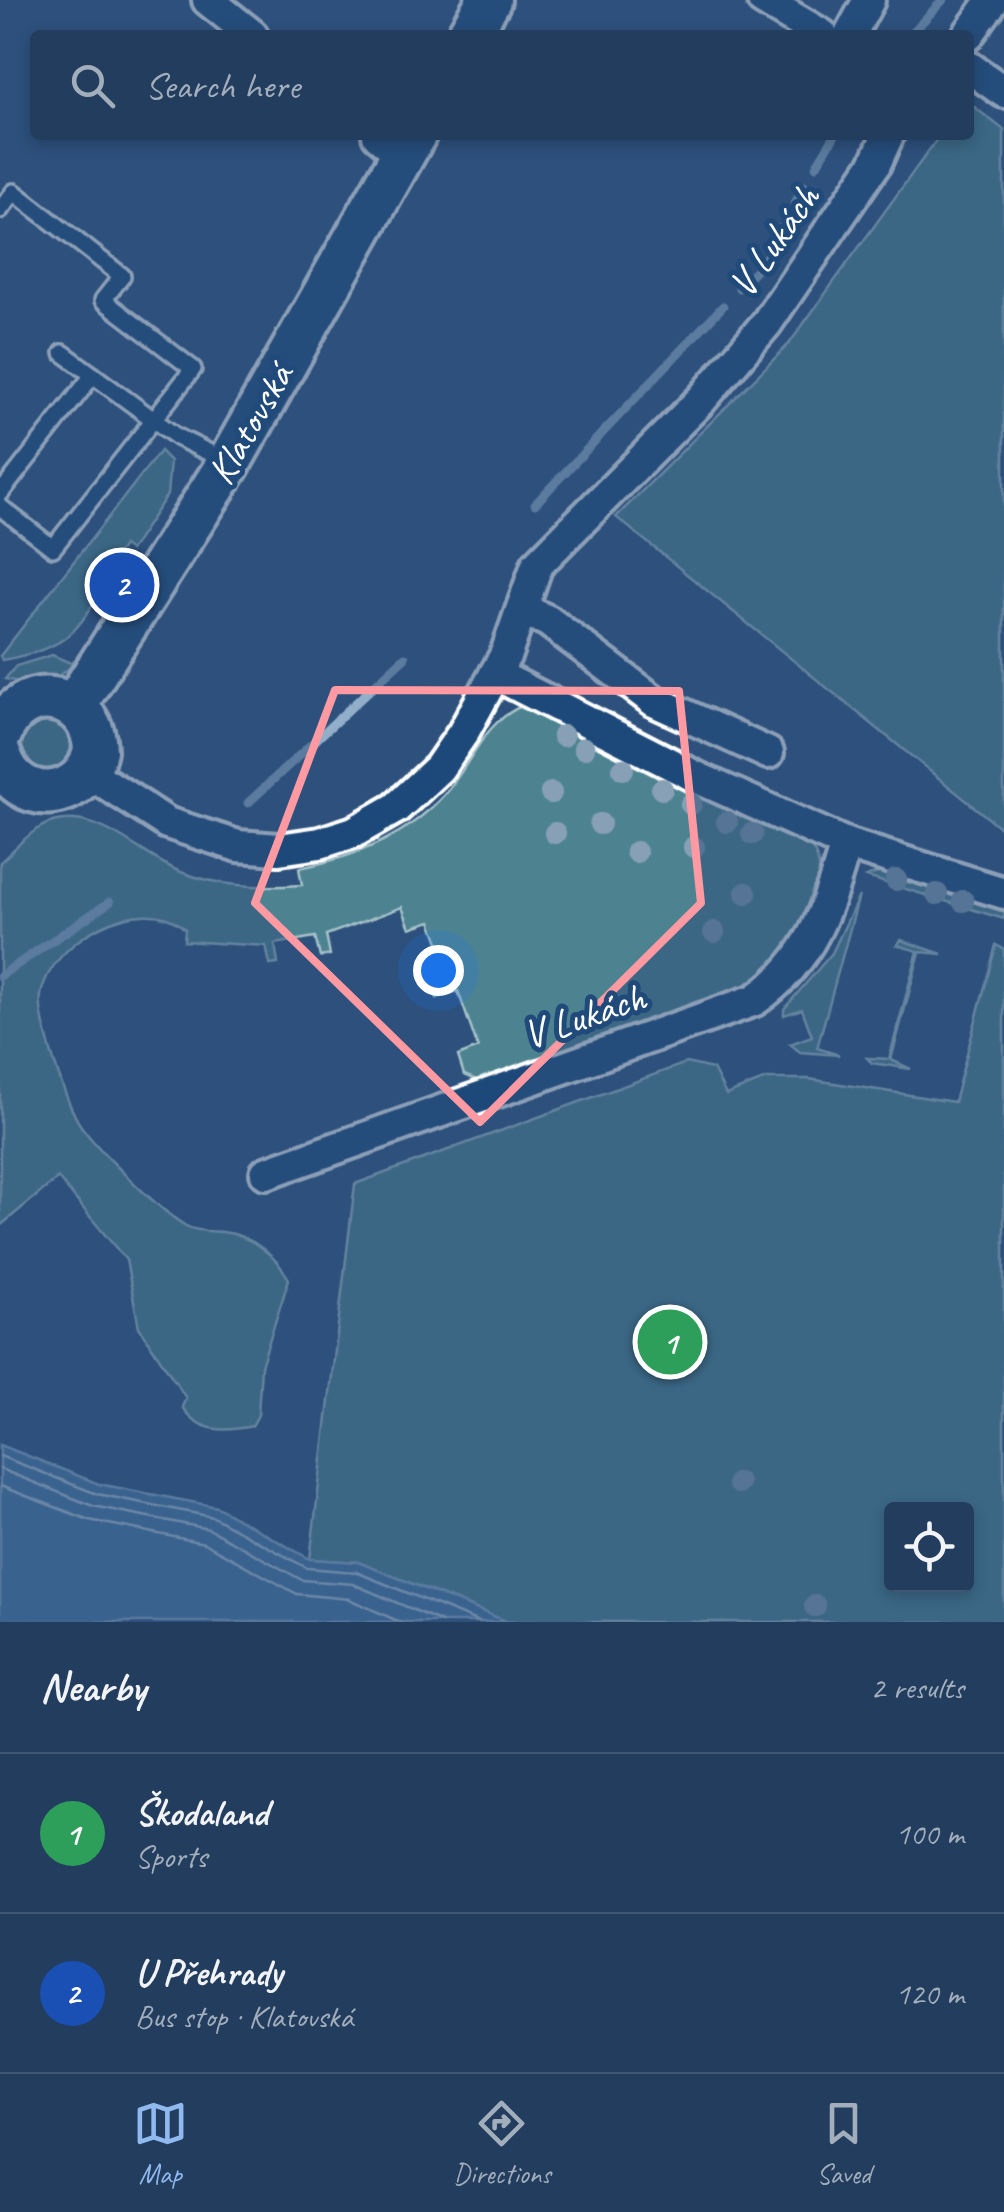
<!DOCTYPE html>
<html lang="en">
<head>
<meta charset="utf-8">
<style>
  :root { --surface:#223d5d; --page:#2e4866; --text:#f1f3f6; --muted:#a2aebc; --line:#3f5672; --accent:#90b9f0 }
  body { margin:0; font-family:Caveat,sans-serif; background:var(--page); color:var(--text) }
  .controls { position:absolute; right:30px; bottom:30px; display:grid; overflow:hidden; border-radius:10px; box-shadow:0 5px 15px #0003 }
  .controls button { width:90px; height:90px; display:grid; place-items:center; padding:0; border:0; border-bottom:2px solid var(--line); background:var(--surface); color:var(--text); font:50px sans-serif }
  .you { position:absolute; left:438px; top:970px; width:35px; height:35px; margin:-25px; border:8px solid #fff; border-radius:50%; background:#1a73e8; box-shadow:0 0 0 15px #1a73e833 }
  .badge { display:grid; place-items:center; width:65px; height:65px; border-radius:50%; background:var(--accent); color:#fff; font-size:32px; font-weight:700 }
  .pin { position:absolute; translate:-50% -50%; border:5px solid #fff; box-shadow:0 2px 10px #0006 }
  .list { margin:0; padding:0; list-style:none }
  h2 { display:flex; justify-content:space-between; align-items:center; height:130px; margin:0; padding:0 40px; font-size:42px }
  h2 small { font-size:32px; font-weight:400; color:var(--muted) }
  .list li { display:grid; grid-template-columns:65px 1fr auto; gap:30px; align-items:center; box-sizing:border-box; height:160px; padding:0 40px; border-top:2px solid var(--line) }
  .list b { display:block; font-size:38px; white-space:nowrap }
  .list p { margin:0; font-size:32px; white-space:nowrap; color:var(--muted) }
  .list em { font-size:32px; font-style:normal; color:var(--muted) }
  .icon { flex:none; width:55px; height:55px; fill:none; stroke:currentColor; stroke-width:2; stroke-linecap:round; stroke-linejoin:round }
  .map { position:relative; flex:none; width:1004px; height:1622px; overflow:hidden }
  .search { position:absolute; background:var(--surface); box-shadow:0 5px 15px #0003; left:30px; right:30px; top:30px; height:110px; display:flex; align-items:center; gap:25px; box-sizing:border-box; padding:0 35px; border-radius:10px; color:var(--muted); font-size:38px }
  .sheet { height:450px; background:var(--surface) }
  nav { display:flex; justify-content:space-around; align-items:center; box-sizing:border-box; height:140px; border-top:2px solid var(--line); background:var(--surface); font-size:28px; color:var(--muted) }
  nav a { display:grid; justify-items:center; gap:5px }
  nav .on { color:var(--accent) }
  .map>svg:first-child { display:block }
  .green { fill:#4d8391; stroke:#a6c1c8; stroke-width:2.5; fill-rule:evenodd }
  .water { fill:#4979a6; stroke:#92afca; stroke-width:2.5 }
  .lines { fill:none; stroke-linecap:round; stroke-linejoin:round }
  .shore { stroke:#b6c9db; stroke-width:2.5 }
  .stream { stroke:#92afca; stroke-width:9 }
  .lane-casing { stroke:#fff; stroke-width:22 }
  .street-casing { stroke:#fff; stroke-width:38 }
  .secondary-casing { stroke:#fff; stroke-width:50 }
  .lane { stroke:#1f4a7a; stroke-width:15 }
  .street { stroke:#1f4a7a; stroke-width:30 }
  .secondary { stroke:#1f4a7a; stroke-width:42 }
  .tree { fill:#88a0b5 }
  .marked { fill:none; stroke:#ff9aa2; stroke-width:8; stroke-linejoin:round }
  .labels { text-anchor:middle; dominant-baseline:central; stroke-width:10; stroke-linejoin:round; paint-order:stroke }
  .street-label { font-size:40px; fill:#fff; stroke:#1f4a7a }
</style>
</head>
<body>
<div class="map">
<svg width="1004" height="1622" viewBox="0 0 1004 1622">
  <rect width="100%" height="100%" fill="#2d517c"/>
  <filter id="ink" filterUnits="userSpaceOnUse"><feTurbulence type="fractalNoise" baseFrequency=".01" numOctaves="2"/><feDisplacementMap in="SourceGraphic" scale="20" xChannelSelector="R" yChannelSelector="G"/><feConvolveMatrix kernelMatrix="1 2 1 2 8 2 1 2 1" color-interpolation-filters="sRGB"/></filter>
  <g filter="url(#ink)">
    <g class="green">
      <path d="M969,103L1004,130V831L616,517L789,344L940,135H969Z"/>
      <path d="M160,451L170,461L167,495L130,551L123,546L109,566L115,571C75,630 77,646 2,660L0,656Z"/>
      <path d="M52,655L73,664C54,684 30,686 5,679L16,666Z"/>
      <path d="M524,705L805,840C830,862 819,910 803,936C792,955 763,978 744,988L479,1081L464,1075L458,1056L478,1048L458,991L437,998L435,991L455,984L431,921L410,928L402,907L326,935L330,955L320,957L315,937L275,944L278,964L270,965L266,946L184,941L185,929C141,888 49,943 41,995C37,1018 67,1106 81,1126C98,1150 161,1212 186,1226C196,1232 212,1231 223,1232C251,1235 276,1256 289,1279L261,1366L258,1415L252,1426C225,1432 199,1433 182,1407L186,1398L139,1327L126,1260L58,1178L0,1226V862C13,851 26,835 41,827C92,800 137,855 181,872C220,887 261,888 302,885L299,868C353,858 405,838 443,796C473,763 481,723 524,705Z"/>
      <circle cx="47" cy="745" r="25"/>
      <path d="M889,869L1004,904V919L866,877Z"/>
      <path d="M859,896L817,1048L839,1055L800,1052L790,1044L812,1036L802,1009L784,1015V1009L832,953Z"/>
      <path d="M901,940L942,954L920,952L891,1060L911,1069L872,1063L867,1058L889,1059L918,951L897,945Z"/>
      <path d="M996,945L1004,949V1622H508L358,1562L310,1559L355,1184L686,1063L713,1069L726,1095L766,1079H809L954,1102ZM892,1510H966V1584H892Z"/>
    </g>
    <path class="water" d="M0,1445L99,1484L217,1507L310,1559L358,1562L508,1622H0Z"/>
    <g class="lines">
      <g class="shore">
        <path d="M0,1456L97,1494L213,1517L307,1568L356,1572L479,1622"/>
        <path d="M0,1469L93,1506L209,1529L302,1580L353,1584L442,1622"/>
        <path d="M0,1486L89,1520L204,1543L297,1594L349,1599L400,1622"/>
      </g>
      <g class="stream">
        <path d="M910,35L943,0"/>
        <path d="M816,166L835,135"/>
        <path d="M795,203L804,186"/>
        <path d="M765,259L786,221"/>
        <path d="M739,288L755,271"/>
        <path d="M535,504L723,306"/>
        <path d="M248,803L405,657"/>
        <path d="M0,976L110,902"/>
      </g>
      <g class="lane-casing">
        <g id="lane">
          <path d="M0,210L14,192L122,276L103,300L193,369L53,548L0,507"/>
          <path d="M63,353L177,437L226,461"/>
          <path d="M0,494L93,375"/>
        </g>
      </g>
      <g class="street-casing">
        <g id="street">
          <path d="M208,0L252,35"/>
          <path d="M763,0L822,35"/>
          <path d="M850,35L869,0"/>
          <path d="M968,35L993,0"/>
          <path d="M969,67L1004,92"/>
          <path d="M378,135L402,155"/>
          <path d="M524,610L548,621L654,701L768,753"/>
          <path d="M495,674L696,777L846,844L1004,893"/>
          <path d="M88,772L167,823L238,846L279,849L320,843L354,832L396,808L439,768L463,733L506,654L537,565L702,399L766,324L875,164L888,135"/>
          <path d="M266,1173L755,1000C812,960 827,909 846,844"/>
        </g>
      </g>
      <g class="secondary-casing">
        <g id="secondary">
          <path d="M469,35L489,0"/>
          <path d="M74,706L229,463L414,135"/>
          <path d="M0,734C20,679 93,691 95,750C85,803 17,808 0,756"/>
        </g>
      </g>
      <use href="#lane" class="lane"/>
      <use href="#street" class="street"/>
      <use href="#secondary" class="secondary"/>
    </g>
    <g class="tree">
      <circle cx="563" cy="736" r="11"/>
      <circle cx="584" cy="748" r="11"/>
      <circle cx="623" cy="769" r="11"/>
      <circle cx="662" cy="789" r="11"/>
      <circle cx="551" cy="793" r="11"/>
      <circle cx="691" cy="804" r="11"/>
      <circle cx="727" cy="822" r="11"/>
      <circle cx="600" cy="824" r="11"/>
      <circle cx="555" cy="833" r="11"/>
      <circle cx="752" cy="834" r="11"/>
      <circle cx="694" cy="847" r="11"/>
      <circle cx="636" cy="852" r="11"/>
      <circle cx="896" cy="880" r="11"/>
      <circle cx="746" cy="893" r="11"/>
      <circle cx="937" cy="894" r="11"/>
      <circle cx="963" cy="901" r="11"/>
      <circle cx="714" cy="932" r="11"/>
      <circle cx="738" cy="1483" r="11"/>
      <circle cx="815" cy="1606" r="11"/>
    </g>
  </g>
  <path d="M0 0H1004V1622H0ZM335,690L679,691L701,903L480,1122L255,903Z" fill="#2d517c" fill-opacity=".55" fill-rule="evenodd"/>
  <path class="marked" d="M335,690L679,691L701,903L480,1122L255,903Z"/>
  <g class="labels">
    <g class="street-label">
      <text transform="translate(774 241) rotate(-55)">V Lukách</text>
      <text transform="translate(250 424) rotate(-60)">Klatovská</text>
      <text transform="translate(584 1016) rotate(-19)">V Lukách</text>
    </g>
  </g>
</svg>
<div class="controls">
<button><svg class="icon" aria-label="locate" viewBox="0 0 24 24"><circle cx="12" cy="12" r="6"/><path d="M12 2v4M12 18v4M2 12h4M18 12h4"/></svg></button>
</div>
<div class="you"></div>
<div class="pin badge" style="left:670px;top:1342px;background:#2e9e5b">1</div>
<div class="pin badge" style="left:122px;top:585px;background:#1a4fb4">2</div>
<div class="search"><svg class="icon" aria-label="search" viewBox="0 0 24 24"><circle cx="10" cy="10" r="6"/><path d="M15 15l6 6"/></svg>Search here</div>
</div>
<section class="sheet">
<h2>Nearby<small>2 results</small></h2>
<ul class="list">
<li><span class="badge" style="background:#2e9e5b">1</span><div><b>Škodaland</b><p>Sports</p></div><em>100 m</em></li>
<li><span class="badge" style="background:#1a4fb4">2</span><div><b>U Přehrady</b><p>Bus stop · Klatovská</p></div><em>120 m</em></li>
</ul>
</section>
<nav>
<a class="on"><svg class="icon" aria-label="map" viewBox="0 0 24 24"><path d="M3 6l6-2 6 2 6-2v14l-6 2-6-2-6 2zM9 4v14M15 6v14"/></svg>Map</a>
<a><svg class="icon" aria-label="directions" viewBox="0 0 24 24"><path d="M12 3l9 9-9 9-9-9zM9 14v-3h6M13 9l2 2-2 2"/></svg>Directions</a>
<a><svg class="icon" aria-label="saved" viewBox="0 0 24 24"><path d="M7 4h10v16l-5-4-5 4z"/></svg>Saved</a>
</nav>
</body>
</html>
